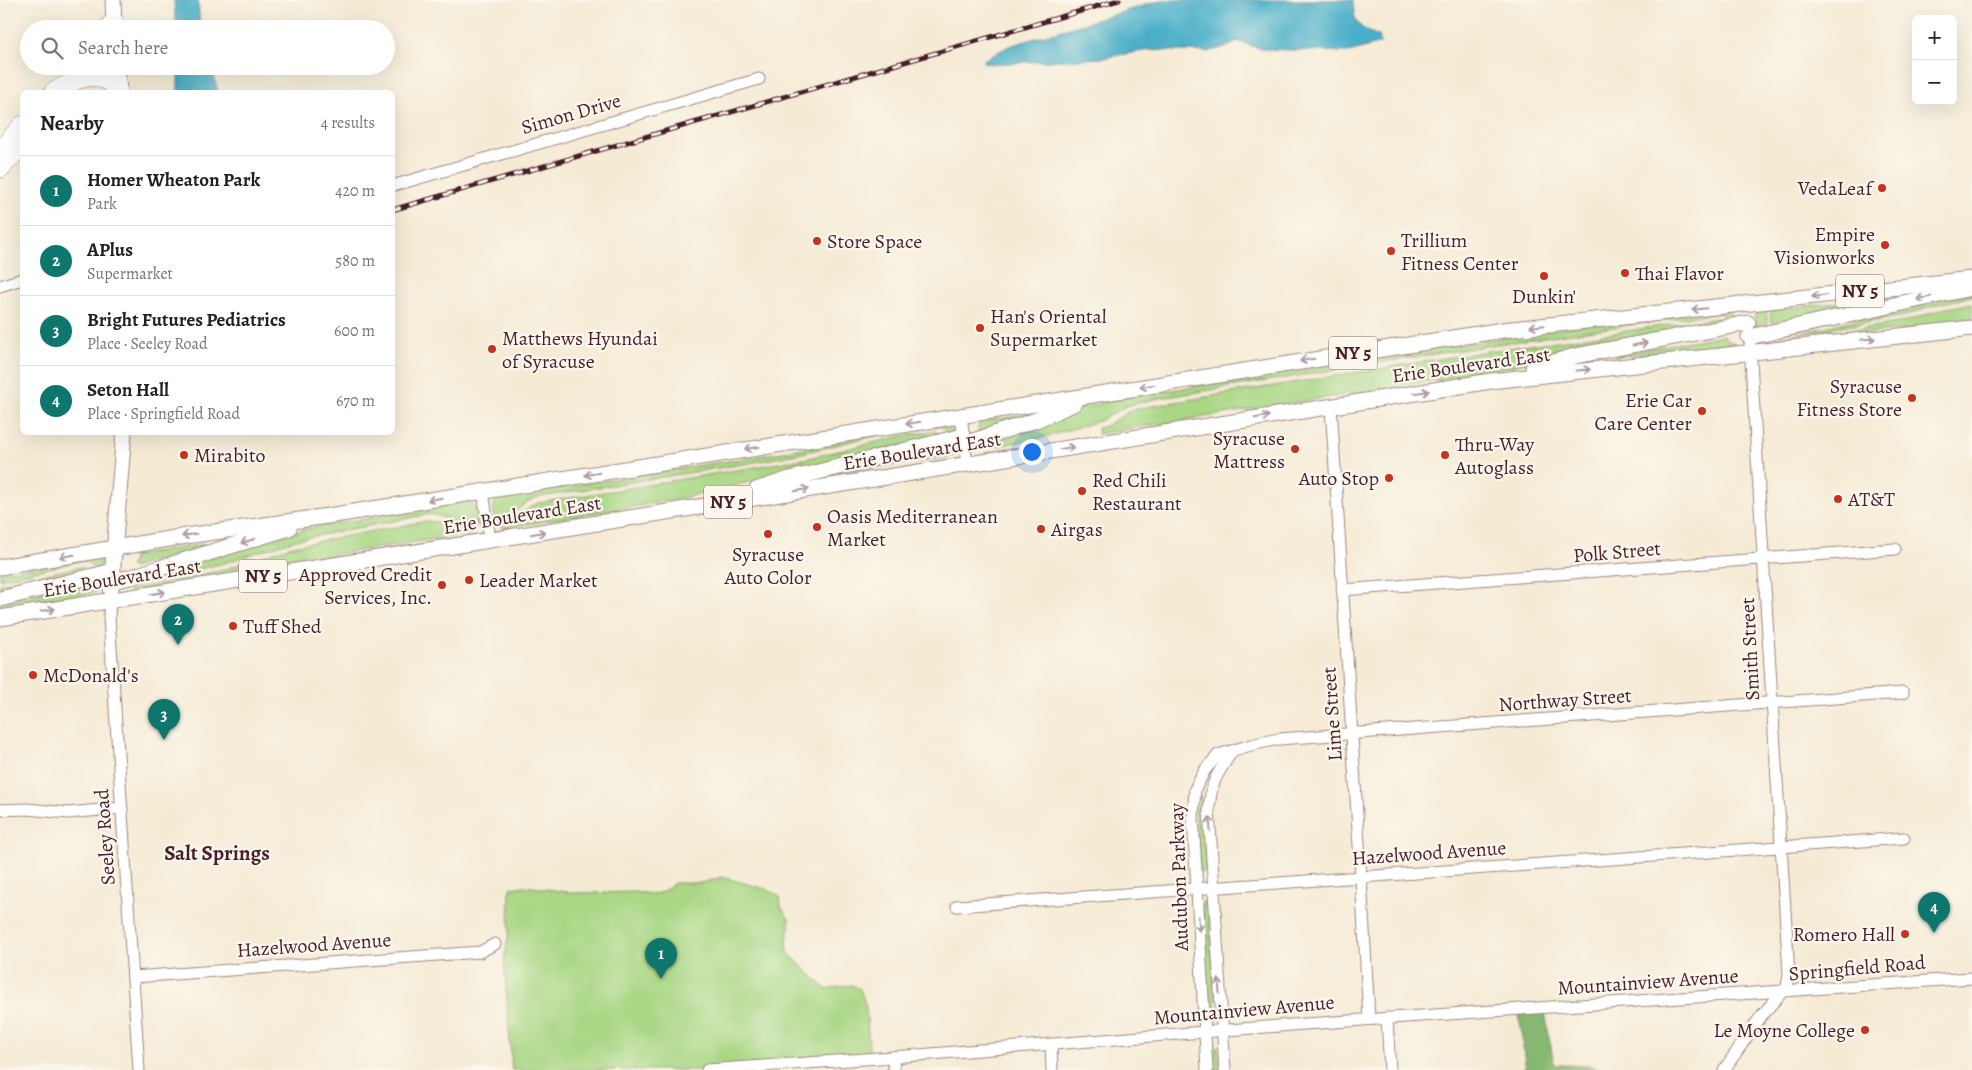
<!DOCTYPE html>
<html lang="en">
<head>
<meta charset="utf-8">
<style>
  :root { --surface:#fff; --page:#f2f2f2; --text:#222; --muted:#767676; --line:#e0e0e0; --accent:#0f766e }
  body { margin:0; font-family:Alegreya,serif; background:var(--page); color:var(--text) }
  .controls { position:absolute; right:15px; top:15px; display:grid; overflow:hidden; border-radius:8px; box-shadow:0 5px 20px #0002 }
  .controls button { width:45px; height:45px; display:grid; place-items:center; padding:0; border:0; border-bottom:1px solid var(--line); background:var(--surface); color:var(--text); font:25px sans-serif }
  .you { position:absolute; left:1031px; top:451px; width:18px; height:18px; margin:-12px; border:4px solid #fff; border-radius:50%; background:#1a73e8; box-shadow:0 0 0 8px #1a73e833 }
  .badge { display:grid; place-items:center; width:32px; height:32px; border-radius:50%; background:var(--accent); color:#fff; font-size:16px; font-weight:700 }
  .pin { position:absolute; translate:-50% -41px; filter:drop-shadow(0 1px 2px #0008) }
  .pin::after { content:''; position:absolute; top:26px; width:18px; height:15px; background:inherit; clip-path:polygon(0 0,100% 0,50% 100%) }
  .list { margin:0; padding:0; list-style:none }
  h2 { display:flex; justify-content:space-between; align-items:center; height:65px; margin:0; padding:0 20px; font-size:21px }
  h2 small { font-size:16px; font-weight:400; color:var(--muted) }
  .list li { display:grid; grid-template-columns:32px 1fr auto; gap:15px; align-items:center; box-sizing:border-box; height:70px; padding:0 20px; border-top:1px solid var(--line) }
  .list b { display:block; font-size:19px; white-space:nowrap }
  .list p { margin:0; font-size:16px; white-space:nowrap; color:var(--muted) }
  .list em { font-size:16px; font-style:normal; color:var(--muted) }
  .icon { flex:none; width:28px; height:28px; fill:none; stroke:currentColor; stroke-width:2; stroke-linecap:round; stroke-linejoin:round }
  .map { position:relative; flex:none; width:1972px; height:1070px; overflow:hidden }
  .search { position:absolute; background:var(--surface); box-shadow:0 5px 20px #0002; left:20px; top:20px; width:375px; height:55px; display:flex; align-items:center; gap:12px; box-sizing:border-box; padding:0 18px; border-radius:28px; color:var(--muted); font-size:19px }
  .panel { position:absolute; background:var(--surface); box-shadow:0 5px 20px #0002; left:20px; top:90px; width:375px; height:345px; border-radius:8px }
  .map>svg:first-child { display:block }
  .green { fill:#a9d784; stroke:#7a7b58 }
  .forest { fill:#86b872; stroke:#686c4e }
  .water { fill:#49afc8; stroke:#4a677a }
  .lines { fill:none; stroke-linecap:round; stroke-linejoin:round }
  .minor-casing { stroke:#a08580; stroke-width:13 }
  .major-casing { stroke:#a08580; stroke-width:17 }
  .highway-casing { stroke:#a08580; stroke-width:19 }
  .minor { stroke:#fff; stroke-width:11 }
  .major { stroke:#fff; stroke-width:15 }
  .highway { stroke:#fff; stroke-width:18 }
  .rail-casing { stroke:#4a1f2b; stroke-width:5 }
  .rail { stroke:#fbf7ec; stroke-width:3; stroke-dasharray:9; stroke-linecap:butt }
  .oneway { stroke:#ae9aa0 }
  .poi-dot { fill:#c8321e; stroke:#fbf7ec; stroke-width:2 }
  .labels { text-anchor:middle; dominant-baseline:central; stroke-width:4.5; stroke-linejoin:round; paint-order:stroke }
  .shield { fill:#fbf7ec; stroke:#7f6065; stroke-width:1 }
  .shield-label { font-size:19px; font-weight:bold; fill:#4a1f2b }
  .street-label { font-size:20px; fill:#4a1f2b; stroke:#fbf7ec }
  .poi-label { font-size:20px; fill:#4a1f2b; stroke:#fbf7ec; text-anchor:start }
  .neighbourhood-label { font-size:21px; font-weight:bold; fill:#4a1f2b; stroke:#fbf7ec }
</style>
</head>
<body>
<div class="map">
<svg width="1972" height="1070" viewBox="0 0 1972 1070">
  <rect width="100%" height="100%" fill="#fbf7ec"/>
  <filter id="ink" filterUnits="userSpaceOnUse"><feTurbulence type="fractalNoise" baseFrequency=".02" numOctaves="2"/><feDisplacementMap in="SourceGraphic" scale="10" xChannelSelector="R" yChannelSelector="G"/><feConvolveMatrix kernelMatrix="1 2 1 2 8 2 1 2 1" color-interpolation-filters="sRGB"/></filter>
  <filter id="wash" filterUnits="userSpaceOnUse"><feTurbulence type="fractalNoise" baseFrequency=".0096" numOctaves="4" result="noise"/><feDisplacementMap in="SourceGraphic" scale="20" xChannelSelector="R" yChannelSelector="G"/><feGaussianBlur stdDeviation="1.12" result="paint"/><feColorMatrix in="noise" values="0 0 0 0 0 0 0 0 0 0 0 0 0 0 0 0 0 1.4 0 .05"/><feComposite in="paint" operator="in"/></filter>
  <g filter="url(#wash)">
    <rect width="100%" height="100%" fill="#f5ebd5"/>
    <g class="green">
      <path d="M1972,292V296L1928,307L1905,316L1774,339Z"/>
      <path d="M1876,298L1879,300L1877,302L1772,323L1770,310Z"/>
      <path d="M1972,303V318L1925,328L1789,341L1904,322L1942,309Z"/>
      <path d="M1726,309L1731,314L1730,317L1726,321L1723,315L1718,313C1529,337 1342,369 1155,399L1126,406L1099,421L1041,438L981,449L980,443L1089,406L1115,399L1590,324Z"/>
      <path d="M1766,310L1768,324L1755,327V314L1758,311Z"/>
      <path d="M1716,318L1720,322L1474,374L1098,434L1097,428L1104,427L1131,410L1163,404L1488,351Z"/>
      <path d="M1723,335L1728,341L1735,343L1615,357L1614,355Z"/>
      <path d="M1029,415L978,433L979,421Z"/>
      <path d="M949,423L953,432L948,434L940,426L887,433L798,454L744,464L539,497C521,501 514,519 495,522C494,511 490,501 501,497L784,452L859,436Z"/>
      <path d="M935,431L942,436L674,500L505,528L501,527C518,522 523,509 538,503L809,458L901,436Z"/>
      <path d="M944,448L946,452L953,456L836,473Z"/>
      <path d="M467,502L476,507L478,525C455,529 451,517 430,514L295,540L224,563L154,580L131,583L253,544L314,527Z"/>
      <path d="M427,521L438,522L459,532L473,533L294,561L252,573L129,592V590L223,570L288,547Z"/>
      <path d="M203,544L209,546L132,568L130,567L134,556Z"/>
      <path d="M101,557L100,568L95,571L88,563L81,561L0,579V572Z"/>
      <path d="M78,567H83L88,572L0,593V584Z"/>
      <path d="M90,581L91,588L97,592L0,608V602Z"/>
      <path d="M1200,796L1203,801L1207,868L1204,872H1200L1195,814Z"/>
      <path d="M722,877L769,890L780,897L781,907L789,919V932L787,939L788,953L826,989L852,985L860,989L866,1007L870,1059L707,1070H512L504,960L509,932L510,888L525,886L575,893L633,892L654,894L662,892L675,883H702Z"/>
      <path d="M1205,901L1209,903L1216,1010L1215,1015L1208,1014L1202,902Z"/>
      <path d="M1215,1044L1218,1047L1220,1070H1212L1211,1047Z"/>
    </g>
    <path class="forest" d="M1545,1012L1554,1065H1589L1599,1070H1526L1519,1014Z"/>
    <g class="water">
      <path d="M174,0H198L200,29H176Z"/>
      <path d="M1162,0H1353C1354,24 1357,27 1379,36L1381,43L1349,52L1262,49L1236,41C1224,52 1221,46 1209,52L1149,50L1102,58L992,64L983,62L985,59L1009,46Z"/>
      <path d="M178,66H211L218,92H178Z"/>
    </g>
  </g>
  <g filter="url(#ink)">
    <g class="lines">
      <g class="minor-casing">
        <g id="minor">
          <path d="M392,186L759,79"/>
          <path d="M0,286L22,279"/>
          <path d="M1331,406L1361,877L1369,1019"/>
          <path d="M961,415L967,464"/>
          <path d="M483,491L490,540"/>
          <path d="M1342,590L1895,549"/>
          <path d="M110,601L109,617L139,1070"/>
          <path d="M0,810L27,809L68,813L122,808"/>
          <path d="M957,906L1904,838"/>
          <path d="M133,977L480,952L495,944"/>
          <path d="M1387,1018L1390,1070"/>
          <path d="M1051,1044L1052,1070"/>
          <path d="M893,1057L894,1070"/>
          <path d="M707,1070L893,1057L1291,1025L1783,991L1787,987L1789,974L1750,345"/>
          <path d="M1207,1070L1193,817L1195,789L1205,770L1218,755L1251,745L1279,739L1903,693"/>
          <path d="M1225,1070L1209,810C1211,782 1216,776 1231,753"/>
          <path d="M1724,1070L1762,1015L1783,991L1972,978"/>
        </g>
      </g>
      <g class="major-casing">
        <g id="major">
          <path d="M113,0L114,29"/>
          <path d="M117,66L119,92"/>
          <path d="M1749,337L1971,288"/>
          <path d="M1533,368L1575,356L1748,323"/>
          <path d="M964,444L1036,420L1075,403"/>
          <path d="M756,490L790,479L963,436"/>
          <path d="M0,567L193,535L328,516L1503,330L1972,279"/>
          <path d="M112,581L131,577L289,528"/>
          <path d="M111,589L124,432"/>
          <path d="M0,599L113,571"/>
          <path d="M0,618L1491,381L1972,328"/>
        </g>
      </g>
      <g class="highway-casing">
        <g id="highway">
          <path d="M106,29L114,21"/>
          <path d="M53,92C75,80 100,65 119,92"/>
          <path d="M0,150L22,125"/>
          <path d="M0,169L22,146"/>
        </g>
      </g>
      <use href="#minor" class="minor"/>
      <use href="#major" class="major"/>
      <use href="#highway" class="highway"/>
      <g class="rail-casing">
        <path id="rail" d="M392,210L1119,0"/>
      </g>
      <use href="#rail" class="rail"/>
    </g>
    <defs><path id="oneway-shaft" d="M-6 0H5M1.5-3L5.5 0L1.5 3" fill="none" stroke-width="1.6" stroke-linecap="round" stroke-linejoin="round" transform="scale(1.25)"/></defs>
    <g class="oneway">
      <use href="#oneway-shaft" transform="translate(1819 296) rotate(174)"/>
      <use href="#oneway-shaft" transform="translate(1924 298) rotate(168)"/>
      <use href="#oneway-shaft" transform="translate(1699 309) rotate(174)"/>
      <use href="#oneway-shaft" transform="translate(1537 326) rotate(174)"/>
      <use href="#oneway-shaft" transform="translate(1868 339) rotate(-6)"/>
      <use href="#oneway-shaft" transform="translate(1640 344) rotate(-11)"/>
      <use href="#oneway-shaft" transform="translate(1307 360) rotate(171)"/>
      <use href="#oneway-shaft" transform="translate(1583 370) rotate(-6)"/>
      <use href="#oneway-shaft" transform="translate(1147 386) rotate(171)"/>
      <use href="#oneway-shaft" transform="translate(1422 392) rotate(-9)"/>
      <use href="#oneway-shaft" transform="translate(1262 417) rotate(-9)"/>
      <use href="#oneway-shaft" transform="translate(913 423) rotate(171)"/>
      <use href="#oneway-shaft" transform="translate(752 448) rotate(171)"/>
      <use href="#oneway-shaft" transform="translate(1067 448) rotate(-9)"/>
      <use href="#oneway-shaft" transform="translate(592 474) rotate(171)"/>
      <use href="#oneway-shaft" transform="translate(802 490) rotate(-9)"/>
      <use href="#oneway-shaft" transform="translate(435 499) rotate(171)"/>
      <use href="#oneway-shaft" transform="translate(538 533) rotate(-9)"/>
      <use href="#oneway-shaft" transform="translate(189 535) rotate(171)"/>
      <use href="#oneway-shaft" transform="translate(248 541) rotate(162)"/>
      <use href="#oneway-shaft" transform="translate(67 556) rotate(171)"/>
      <use href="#oneway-shaft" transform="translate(158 593) rotate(-9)"/>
      <use href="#oneway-shaft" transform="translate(48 610) rotate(-9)"/>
      <use href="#oneway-shaft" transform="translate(1210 824) rotate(-93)"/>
      <use href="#oneway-shaft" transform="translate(1199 924) rotate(87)"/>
      <use href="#oneway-shaft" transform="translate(1219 986) rotate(-94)"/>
    </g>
  </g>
  <g class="poi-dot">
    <circle cx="1882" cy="188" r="5"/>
    <circle cx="817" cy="241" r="5"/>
    <circle cx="1885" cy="245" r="5"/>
    <circle cx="1391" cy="251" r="5"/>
    <circle cx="1625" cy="273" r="5"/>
    <circle cx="1544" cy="276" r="5"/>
    <circle cx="980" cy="328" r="5"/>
    <circle cx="492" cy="349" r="5"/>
    <circle cx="1912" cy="398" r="5"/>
    <circle cx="1702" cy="411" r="5"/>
    <circle cx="1295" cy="449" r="5"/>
    <circle cx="184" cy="455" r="5"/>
    <circle cx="1445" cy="455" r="5"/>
    <circle cx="1389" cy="478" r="5"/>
    <circle cx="1082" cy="491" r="5"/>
    <circle cx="1838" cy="499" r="5"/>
    <circle cx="817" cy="527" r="5"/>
    <circle cx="1041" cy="529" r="5"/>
    <circle cx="768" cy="534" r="5"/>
    <circle cx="469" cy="580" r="5"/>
    <circle cx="442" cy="585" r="5"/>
    <circle cx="233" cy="626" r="5"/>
    <circle cx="33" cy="675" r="5"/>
    <circle cx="1905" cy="934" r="5"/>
    <circle cx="1865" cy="1030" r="5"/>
  </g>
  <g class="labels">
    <g class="shield">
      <rect x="1836" y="274.5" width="48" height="33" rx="4"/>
      <rect x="1329" y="336.5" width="48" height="33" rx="4"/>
      <rect x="704" y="485.5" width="48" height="33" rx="4"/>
      <rect x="239" y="559.5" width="48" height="33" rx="4"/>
    </g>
    <g class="shield-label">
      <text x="1860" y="291">NY 5</text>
      <text x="1353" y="353">NY 5</text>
      <text x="728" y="502">NY 5</text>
      <text x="263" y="576">NY 5</text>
    </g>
    <g class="street-label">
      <text transform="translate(571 114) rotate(-16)">Simon Drive</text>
      <text transform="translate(1471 365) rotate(-8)">Erie Boulevard East</text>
      <text transform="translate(922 451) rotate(-9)">Erie Boulevard East</text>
      <text transform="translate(522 515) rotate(-9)">Erie Boulevard East</text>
      <text transform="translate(1617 552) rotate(-5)">Polk Street</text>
      <text transform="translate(122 578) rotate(-9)">Erie Boulevard East</text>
      <text transform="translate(1750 649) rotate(-93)">Smith Street</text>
      <text transform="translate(1565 700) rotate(-4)">Northway Street</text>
      <text transform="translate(1332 714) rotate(-94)">Lime Street</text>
      <text transform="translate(105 837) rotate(-94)">Seeley Road</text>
      <text transform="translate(1429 853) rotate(-4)">Hazelwood Avenue</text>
      <text transform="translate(1179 877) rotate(-92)">Audubon Parkway</text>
      <text transform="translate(314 945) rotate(-4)">Hazelwood Avenue</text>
      <text transform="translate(1857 968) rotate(-5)">Springfield Road</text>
      <text transform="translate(1648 982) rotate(-4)">Mountainview Avenue</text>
      <text transform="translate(1244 1010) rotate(-5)">Mountainview Avenue</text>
    </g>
    <g class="poi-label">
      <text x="1872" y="188" text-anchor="end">VedaLeaf</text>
      <text x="1875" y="234" text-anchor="end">Empire<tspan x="1875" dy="23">Visionworks</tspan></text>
      <text x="1401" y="240">Trillium<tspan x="1401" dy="23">Fitness Center</tspan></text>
      <text x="827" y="241">Store Space</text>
      <text x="1635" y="273">Thai Flavor</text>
      <text x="1544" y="296" text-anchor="middle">Dunkin'</text>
      <text x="990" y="316">Han's Oriental<tspan x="990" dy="23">Supermarket</tspan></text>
      <text x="502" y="338">Matthews Hyundai<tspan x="502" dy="23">of Syracuse</tspan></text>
      <text x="1902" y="386" text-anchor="end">Syracuse<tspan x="1902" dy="23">Fitness Store</tspan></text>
      <text x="1692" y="400" text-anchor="end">Erie Car<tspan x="1692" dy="23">Care Center</tspan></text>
      <text x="1285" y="438" text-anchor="end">Syracuse<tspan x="1285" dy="23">Mattress</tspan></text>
      <text x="1455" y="444">Thru-Way<tspan x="1455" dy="23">Autoglass</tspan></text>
      <text x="194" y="455">Mirabito</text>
      <text x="1379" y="478" text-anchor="end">Auto Stop</text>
      <text x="1092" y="480">Red Chili<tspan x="1092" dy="23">Restaurant</tspan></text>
      <text x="1848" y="499">AT&amp;T</text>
      <text x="827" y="516">Oasis Mediterranean<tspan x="827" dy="23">Market</tspan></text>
      <text x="1051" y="529">Airgas</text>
      <text x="768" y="554" text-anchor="middle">Syracuse<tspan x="768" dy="23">Auto Color</tspan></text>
      <text x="432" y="574" text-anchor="end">Approved Credit<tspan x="432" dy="23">Services, Inc.</tspan></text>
      <text x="479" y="580">Leader Market</text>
      <text x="243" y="626">Tuff Shed</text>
      <text x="43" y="675">McDonald's</text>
      <text x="1895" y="934" text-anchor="end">Romero Hall</text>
      <text x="1855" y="1030" text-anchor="end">Le Moyne College</text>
    </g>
    <g class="neighbourhood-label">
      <text x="217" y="853">Salt Springs</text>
    </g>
  </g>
</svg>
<div class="controls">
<button>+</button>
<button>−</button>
</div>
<div class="you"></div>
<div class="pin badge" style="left:661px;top:979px">1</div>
<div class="pin badge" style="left:178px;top:645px">2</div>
<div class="pin badge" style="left:164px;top:740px">3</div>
<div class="pin badge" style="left:1934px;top:933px">4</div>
<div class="search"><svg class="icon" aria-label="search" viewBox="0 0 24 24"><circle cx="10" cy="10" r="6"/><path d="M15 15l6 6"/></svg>Search here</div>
<section class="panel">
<h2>Nearby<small>4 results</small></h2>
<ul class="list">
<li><span class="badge">1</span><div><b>Homer Wheaton Park</b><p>Park</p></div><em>420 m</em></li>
<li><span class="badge">2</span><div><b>APlus</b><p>Supermarket</p></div><em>580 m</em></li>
<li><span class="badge">3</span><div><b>Bright Futures Pediatrics</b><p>Place · Seeley Road</p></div><em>600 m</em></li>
<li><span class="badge">4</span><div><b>Seton Hall</b><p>Place · Springfield Road</p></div><em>670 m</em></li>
</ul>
</section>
</div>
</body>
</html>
